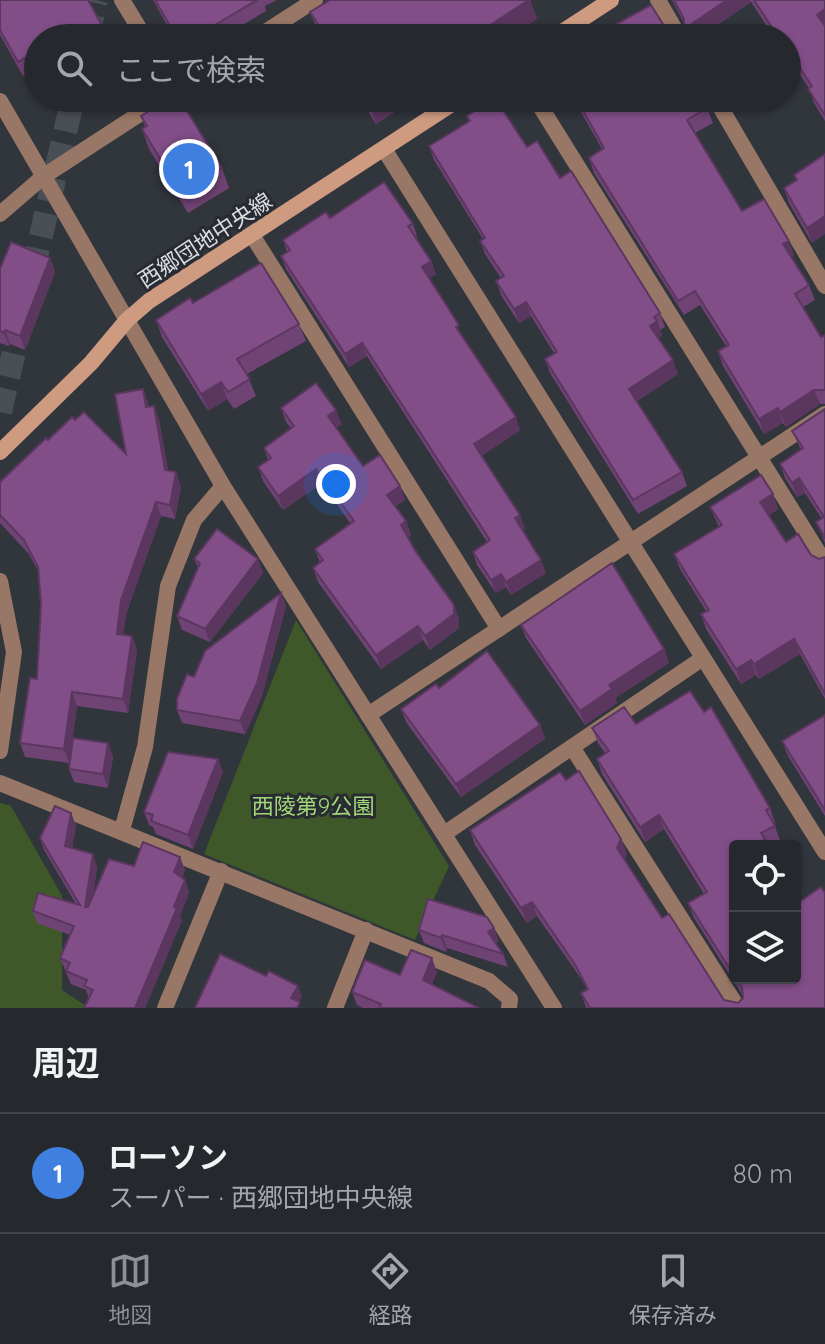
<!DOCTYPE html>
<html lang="ja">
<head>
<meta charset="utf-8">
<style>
  :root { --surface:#25282d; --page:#2d3035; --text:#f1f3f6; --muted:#a3a6aa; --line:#424449; --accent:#8c9099 }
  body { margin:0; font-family:Quicksand,"Noto Sans JP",sans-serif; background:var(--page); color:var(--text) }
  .controls { position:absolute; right:24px; bottom:24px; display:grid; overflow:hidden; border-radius:8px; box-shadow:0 2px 6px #0004 }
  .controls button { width:72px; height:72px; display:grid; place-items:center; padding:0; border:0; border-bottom:2px solid var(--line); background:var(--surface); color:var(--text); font:40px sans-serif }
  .you { position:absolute; left:336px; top:484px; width:28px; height:28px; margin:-20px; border:6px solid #fff; border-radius:50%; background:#1a73e8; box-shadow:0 0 0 12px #1a73e833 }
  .badge { display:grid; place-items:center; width:52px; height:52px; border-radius:50%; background:var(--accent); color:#fff; font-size:26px; font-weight:700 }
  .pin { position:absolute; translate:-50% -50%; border:4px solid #fff; box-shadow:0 2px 8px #0006 }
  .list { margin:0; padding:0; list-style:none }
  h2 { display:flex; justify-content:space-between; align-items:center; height:104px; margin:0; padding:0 32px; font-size:34px }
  h2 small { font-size:26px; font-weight:400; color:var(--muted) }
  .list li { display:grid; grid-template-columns:52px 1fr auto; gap:24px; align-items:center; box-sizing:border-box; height:120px; padding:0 32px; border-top:2px solid var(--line) }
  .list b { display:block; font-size:30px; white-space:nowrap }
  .list p { margin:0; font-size:26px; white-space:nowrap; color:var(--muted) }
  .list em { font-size:26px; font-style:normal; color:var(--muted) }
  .icon { flex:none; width:44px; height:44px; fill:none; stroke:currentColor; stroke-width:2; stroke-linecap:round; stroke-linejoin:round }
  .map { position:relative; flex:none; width:825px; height:1008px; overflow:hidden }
  .search { position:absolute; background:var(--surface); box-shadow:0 2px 6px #0004; left:24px; right:24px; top:24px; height:88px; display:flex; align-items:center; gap:20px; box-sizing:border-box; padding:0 28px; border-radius:44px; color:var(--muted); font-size:30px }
  .sheet { height:224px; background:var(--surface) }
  nav { display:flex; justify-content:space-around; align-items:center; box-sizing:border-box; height:112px; border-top:2px solid var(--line); background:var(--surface); font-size:22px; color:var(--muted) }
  nav a { display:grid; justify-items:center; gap:4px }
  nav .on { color:var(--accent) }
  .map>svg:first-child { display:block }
  .green { fill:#3e5829 }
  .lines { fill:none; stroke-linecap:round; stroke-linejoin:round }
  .highway-tunnel { stroke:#4a4e55; stroke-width:24; stroke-dasharray:24 12; stroke-linecap:butt }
  .street { stroke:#987766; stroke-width:16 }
  .secondary { stroke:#cf9b80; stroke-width:16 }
  .wall { fill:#704375 }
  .shaded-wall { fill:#5b375f }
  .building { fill:#824e88; stroke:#5b375f; stroke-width:2 }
  .labels { text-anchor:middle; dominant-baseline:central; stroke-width:6; stroke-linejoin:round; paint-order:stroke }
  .street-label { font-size:22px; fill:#d9dce0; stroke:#282b32 }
  .park-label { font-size:22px; fill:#a3d878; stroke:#282b32 }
</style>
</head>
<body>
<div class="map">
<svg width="825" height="1008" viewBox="0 0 825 1008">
  <rect width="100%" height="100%" fill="#31353c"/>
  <g class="green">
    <path d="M296,620L449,866L415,940L204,854Z"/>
    <path d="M0,803L11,806L62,896V990L89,1008H0Z"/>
  </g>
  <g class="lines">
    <g class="highway-tunnel">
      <path d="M87,38L96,0"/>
      <path d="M0,412L73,98"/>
    </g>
    <g class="street">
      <path d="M122,0L145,38"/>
      <path d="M658,0L680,38"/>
      <path d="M256,38L315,0"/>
      <path d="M535,98L825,563"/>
      <path d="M715,98L825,286"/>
      <path d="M0,101L223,486L554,1008"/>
      <path d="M384,149L825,852"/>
      <path d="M0,214L44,176L164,98"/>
      <path d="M252,235L499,629"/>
      <path d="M0,581L14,652L0,751"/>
      <path d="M368,715L825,414"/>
      <path d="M572,747L738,1008"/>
      <path d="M0,783L489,981L510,999L509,1008"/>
      <path d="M122,830L145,747L168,586L194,520L223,486"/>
      <path d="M444,834L703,658"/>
      <path d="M165,1008L221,871"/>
      <path d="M335,1008L366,930"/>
    </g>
    <g class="secondary">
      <path d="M553,38L611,0"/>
      <path d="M0,452L91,363L127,320L149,301L461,98"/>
    </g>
  </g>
  <g class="wall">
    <path d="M0,0L109,38H114H38V68L23,76L0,35Z"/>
    <path d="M153,0H277L265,6L266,11L221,38H174Z"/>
    <path d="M330,0H530L537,19L508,38H321L318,32L310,12Z"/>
    <path d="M672,0H825V121L814,103L809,88L787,56V38H775L751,2L698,38H687L684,29V23Z"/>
    <path d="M101,98H129L109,110Z"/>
    <path d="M360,98H416L376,124Z"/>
    <path d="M573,98H701L707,108L713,123L695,133L742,211L794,255L792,257L809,285L815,300L803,307L821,337L825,335V404H820L786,427L783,423L764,434L723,366L718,351L726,346L700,305L684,315L594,173L589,158L602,149Z"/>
    <path d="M141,116L222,168L229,188L188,213L149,149L142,129L145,127Z"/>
    <path d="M467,116L527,147L560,178L660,313L665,327L660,330L662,335L658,338L678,374L637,401L682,472L687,486L638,514L550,373L545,359L554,353L531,316L519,323L501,295L496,281L501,278L485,254L480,241L483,239L434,160L429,146L469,121Z"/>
    <path d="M825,154L812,243L789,203L784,188L796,181L794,175Z"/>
    <path d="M330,218L413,224L417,236L416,237L431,261L436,274L429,278L464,338L520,430L481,456L525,528L522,530L546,573L511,595L506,587L496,593L477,565L473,552L487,542L367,356L349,367L286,269L281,256L287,252L283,240Z"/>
    <path d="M50,258L55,272L25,350L10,344L9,346L0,343V269Z"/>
    <path d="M193,303L299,324L306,341L247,374L256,396L234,409L227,399L208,411L162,337L156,320Z"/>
    <path d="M143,389L149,407L154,406L159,420L168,470L181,486L175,519L161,516L126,614L123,635L132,636L137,650L128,713L77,706L69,763L25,757L20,743L37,679L41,604L39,572L29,554L0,523V482L48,440L75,420L126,454Z"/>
    <path d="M281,408L342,424L336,428L363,466L400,486L405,500L395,506L406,521L411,535L408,537L459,619V628L430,650L423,640L381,669L318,582L313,568L320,563L315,549L350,523L322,483L283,510L263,481L258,467L268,460L264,448L291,428L286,422Z"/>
    <path d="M825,409V543L816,522L822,519L805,493L797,497L785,478L780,464L801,450L792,431Z"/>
    <path d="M773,494L778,509L769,515L786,542L819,559L825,557V699L800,654L759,679L756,675L741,684L706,629L701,614L706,611L680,569L674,554L719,527L710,507Z"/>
    <path d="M194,559H258L263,573L210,642L182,630L177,616L198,568Z"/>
    <path d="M281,593L286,606L262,696L245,734L182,723L177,710L194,677Z"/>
    <path d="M521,625L664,649L669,663L615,698L617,703L585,725L526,638Z"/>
    <path d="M439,688L540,725L545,739L461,797L406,722L401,709Z"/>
    <path d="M825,715V816L788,756L782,741Z"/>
    <path d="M636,724L770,808L775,823L774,824L780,840L769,846H735V978H795L825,1008H586L581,993L587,990L582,980L537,916L527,923L475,845L470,830L566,780L621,839L627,854L624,859L662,918L724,1000L738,1003L743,998L742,994L694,918L688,903L704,894L664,829L645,842L602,774L597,759L605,753L598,743L592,728Z"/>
    <path d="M108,743L113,757L108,788L74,782L69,769Z"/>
    <path d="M218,759L223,772L193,849L156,834L153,827L149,825L144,812Z"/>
    <path d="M71,813L76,826L72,848L97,867L93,895L134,866L180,857L185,870L182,878L185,880L189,893L180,916L182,920L145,1008H85L89,998L86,990L71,984L60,958L70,935L37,923L33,911L76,904L44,850L40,838Z"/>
    <path d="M419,930L499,941L496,943L503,954L508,967L447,948L446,952L424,943Z"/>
    <path d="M437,972L432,984L479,1008H363L357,1005L352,992L400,975Z"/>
  </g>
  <g class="shaded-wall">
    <path d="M529,0H530L537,19L508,38H470Z"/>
    <path d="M727,0H750L751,2L698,38H687L684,29Z"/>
    <path d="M825,9V28L817,15Z"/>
    <path d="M104,98H129L109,110Z"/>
    <path d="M378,98H416L376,124L369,104Z"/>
    <path d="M825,216V234L812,243L807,228Z"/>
    <path d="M789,241L794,255L789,259L783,244Z"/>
    <path d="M50,258L55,272L25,350L20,336Z"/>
    <path d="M431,261L436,274L427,280L422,267Z"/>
    <path d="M526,302L531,316L519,323L514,309Z"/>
    <path d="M657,321L662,335L655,340L650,326Z"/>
    <path d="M5,330L10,344L9,346L4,333Z"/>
    <path d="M362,343L367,356L349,367L345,354Z"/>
    <path d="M673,360L678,374L634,403L629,389Z"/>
    <path d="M221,382L227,399L208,411L201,394Z"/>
    <path d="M143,389L148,402L151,421L146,407Z"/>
    <path d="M814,390L820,404L786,427L780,412Z"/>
    <path d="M154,406L159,420L170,483L165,470Z"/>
    <path d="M778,408L783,423L764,434L759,419Z"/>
    <path d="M336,410L342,424L333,430L328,416Z"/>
    <path d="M516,417L520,430L479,457L474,444Z"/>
    <path d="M316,469L322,483L283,510L278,496Z"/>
    <path d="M176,472L181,486L175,519L170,505Z"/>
    <path d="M799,478L805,493L797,497L792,483Z"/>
    <path d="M400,486L405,500L392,509L387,495Z"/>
    <path d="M773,494L778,509L766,517L760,502Z"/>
    <path d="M156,502L161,516L126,614L122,648L117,634L121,600Z"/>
    <path d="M520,515L525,528L519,531L515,518Z"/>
    <path d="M406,521L411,535L406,539L401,525Z"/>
    <path d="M258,559L263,573L210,642L205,629Z"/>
    <path d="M541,560L546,573L511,595L506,582Z"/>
    <path d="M501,574L506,587L496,593L491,580Z"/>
    <path d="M281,593L286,606L262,696L245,734L240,721Z"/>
    <path d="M454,605L459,619V628L430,650L425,636Z"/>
    <path d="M418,626L423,640L381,669L376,655Z"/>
    <path d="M132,636L137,650L128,713L123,699Z"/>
    <path d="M794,639L800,654L759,679L754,664Z"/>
    <path d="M664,649L669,663L615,698L617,703L585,725L580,711L609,685Z"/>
    <path d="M751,660L756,675L741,684L736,669Z"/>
    <path d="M72,692L77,706L69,763L64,749Z"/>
    <path d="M540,725L545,739L461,797L456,784Z"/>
    <path d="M108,743L113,757L108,788L103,774Z"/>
    <path d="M218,759L223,772L193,849L188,835Z"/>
    <path d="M71,813L76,826L70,858L65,846Z"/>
    <path d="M659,815L664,829L645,842L640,827Z"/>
    <path d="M621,839L627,854L622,862L617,848Z"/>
    <path d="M93,854L97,867L90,919L85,907Z"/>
    <path d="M180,857L185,870L179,884L174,872Z"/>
    <path d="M185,880L189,893L180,916L182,920L145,1008H135Z"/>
    <path d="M532,902L537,916L527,923L521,908Z"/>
    <path d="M494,928L499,941L492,945L488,932Z"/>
    <path d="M442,935L447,948L446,952L441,938Z"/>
    <path d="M432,958L437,972L428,994L423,980Z"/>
    <path d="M298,986L302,996L295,1008L291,998Z"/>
  </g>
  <g class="building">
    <path d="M0,0H88L109,38L113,36L114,38H67L65,36L61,38H38V51L18,62L0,30Z"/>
    <path d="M155,0H257L193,38H177Z"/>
    <path d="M330,0H529L470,38H327L310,12Z"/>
    <path d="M674,0H727L684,29V19Z"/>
    <path d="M754,0H825V9L817,15L825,26V115L808,89L812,86L787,49V38H779Z"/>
    <path d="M651,5L666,29L677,34L671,38H591Z"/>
    <path d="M170,98H179L222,168L181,193L142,129L147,126L141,116Z"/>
    <path d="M365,98H378L369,104Z"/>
    <path d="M495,98L527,147L537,141L560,178L571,171L660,313L654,317L657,321L650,326L673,360L629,389L682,472L633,500L545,359L557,352L526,302L514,309L496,281L504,276L480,241L485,238L429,146L470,121L467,116Z"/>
    <path d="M576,98H701L707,108L687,120L742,211L764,199L789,241L783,244L809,285L795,294L821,337L825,335V390H814L780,412L778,408L759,419L718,351L729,345L695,291L678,301L589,158L604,148Z"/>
    <path d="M825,154V216L807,228L784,188L797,180L794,175Z"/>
    <path d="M384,182L413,224L408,226L431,261L422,267L459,325L456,327L516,417L474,444L520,515L515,518L541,560L506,582L501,574L491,580L473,552L490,540L362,343L345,354L281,256L290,250L283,240L326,212L330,218Z"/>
    <path d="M11,242L50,258L20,336L5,330L4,333L0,331V269Z"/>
    <path d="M261,263L299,324L237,359L250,379L228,392L221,382L201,394L156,320L190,298L193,303Z"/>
    <path d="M316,383L336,410L328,416L363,466L380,455L400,486L387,495L406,521L401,525L416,552L454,605V614L425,636L418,626L376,655L313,568L323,560L315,549L354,521L316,469L278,496L258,467L271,458L264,448L294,426L281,408Z"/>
    <path d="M143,389L146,407L154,406L165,470L176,472L170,505L156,502L121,600L117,634L132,636L123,699L72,692L64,749L20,743L30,678L37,679L41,604L38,567L24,540L0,515V482L46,438L48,440L72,417L75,420L84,412L126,454L115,394Z"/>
    <path d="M825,409V538L816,522L824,517L799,478L792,483L780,464L803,448L792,431Z"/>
    <path d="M761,475L773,494L760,502L786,542L798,534L811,555L819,559L825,557V694L794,639L754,664L751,660L736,669L701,614L709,610L674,554L722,525L710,507Z"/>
    <path d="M217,529L258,559L205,629L177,616L200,563L194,559Z"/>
    <path d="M612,563L664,649L609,685L612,689L580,711L521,625Z"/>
    <path d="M281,593L257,683L240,721L177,710V699L187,674L194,677L205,651Z"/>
    <path d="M487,651L540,725L456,784L401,709L436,684L439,688Z"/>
    <path d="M690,691L704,712L711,707L770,808L766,810L775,826L761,833L765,839L752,846H735V856L733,857L735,861V977L688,903L707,892L659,815L640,827L597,759L609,751L592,728L624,707L636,724Z"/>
    <path d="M825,715V810L782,741Z"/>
    <path d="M73,738L108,743L103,774L69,769Z"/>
    <path d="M168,752L218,759L188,835L151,821L153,815L144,812Z"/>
    <path d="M579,771L621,839L617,848L662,918L669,914L724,1000L738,1003L743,998L742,987L736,978H795V905L821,887L825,893V1008H590L581,993L588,989L576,966L532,902L521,908L470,830L560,772L566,780Z"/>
    <path d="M55,806L71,813L65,846L93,854L85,907H88L109,859L134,866L143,842L180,857L174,872L185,880L174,907L177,908L135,1008H84L93,990L84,986L87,980L66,971L70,963L60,958L74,926L33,911L38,893L80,905L40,838Z"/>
    <path d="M428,899L487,917L494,928L488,932L503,954L442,935L441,938L419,930Z"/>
    <path d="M411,950L432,958L423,980L479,1008H379L381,1004L352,992L365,960L400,975Z"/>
    <path d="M220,954L266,976L269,971L298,986L291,998L300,1002L297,1008H195Z"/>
  </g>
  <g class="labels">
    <g class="street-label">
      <text transform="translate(205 240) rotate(-33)">西郷団地中央線</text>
    </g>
    <g class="park-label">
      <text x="313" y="806">西陵第9公園</text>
    </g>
  </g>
</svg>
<div class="controls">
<button><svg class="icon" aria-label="locate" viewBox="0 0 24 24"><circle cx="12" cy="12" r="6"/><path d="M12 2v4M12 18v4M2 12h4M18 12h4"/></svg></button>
<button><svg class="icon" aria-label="layers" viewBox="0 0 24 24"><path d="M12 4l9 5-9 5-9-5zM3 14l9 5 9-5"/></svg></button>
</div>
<div class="you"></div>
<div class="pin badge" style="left:189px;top:169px;background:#3f7fe0">1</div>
<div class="search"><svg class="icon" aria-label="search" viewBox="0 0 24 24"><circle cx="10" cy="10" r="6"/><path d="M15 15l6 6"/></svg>ここで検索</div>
</div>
<section class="sheet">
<h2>周辺<small></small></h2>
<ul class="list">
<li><span class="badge" style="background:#3f7fe0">1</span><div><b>ローソン</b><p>スーパー · 西郷団地中央線</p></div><em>80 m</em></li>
</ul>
</section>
<nav>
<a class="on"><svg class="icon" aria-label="map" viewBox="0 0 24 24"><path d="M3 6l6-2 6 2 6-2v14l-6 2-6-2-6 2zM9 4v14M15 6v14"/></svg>地図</a>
<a><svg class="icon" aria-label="directions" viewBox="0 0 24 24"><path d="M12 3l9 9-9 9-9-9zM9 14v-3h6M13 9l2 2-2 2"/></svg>経路</a>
<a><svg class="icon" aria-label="saved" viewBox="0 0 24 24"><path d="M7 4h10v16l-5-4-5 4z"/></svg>保存済み</a>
</nav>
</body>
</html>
